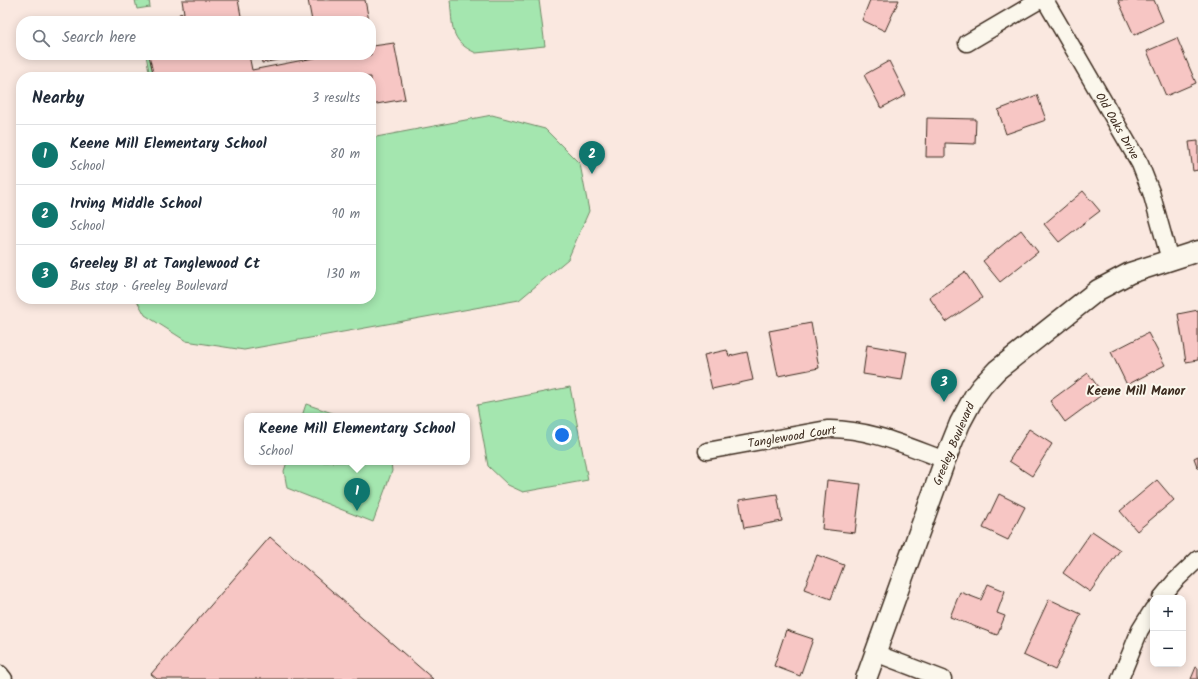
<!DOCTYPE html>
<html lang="en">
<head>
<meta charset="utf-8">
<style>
  :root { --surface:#fff; --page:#f2f2f3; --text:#1f2937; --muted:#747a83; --line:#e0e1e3; --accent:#0f766e }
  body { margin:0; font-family:Kalam,sans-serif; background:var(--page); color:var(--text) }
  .controls { position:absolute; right:12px; bottom:12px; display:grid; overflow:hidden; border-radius:8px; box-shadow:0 2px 10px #0003 }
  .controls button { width:36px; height:36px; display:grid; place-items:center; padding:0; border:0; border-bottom:1px solid var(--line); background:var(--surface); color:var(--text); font:20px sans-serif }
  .you { position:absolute; left:562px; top:435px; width:14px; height:14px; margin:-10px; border:3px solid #fff; border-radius:50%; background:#1a73e8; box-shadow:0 0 0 6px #1a73e833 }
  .badge { display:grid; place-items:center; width:26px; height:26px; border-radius:50%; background:var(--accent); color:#fff; font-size:13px; font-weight:700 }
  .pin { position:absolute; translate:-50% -33px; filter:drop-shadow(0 1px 2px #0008) }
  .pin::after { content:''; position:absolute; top:21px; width:14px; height:12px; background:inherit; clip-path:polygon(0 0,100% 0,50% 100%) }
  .popup { position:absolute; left:244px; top:413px; width:226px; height:52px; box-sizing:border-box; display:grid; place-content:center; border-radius:8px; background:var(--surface); filter:drop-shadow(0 1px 3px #0005); font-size:13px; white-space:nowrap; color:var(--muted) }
  .popup b { font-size:15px; color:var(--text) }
  .popup::after { content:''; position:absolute; left:50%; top:100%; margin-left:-8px; border:8px solid transparent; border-top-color:var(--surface) }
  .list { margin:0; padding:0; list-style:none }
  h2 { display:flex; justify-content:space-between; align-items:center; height:52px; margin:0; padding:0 16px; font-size:17px }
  h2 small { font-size:13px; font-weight:400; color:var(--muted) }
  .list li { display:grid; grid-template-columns:26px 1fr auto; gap:12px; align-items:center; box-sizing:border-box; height:60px; padding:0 16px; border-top:1px solid var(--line) }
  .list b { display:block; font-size:15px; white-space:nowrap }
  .list p { margin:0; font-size:13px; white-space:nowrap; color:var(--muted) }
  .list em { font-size:13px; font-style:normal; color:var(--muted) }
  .icon { flex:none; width:22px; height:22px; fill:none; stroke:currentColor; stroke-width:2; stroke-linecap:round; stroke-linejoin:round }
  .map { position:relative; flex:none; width:1198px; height:679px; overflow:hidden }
  .search { position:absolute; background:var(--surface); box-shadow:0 2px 10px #0003; left:16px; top:16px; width:360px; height:44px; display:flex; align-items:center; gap:10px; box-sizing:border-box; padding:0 14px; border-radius:16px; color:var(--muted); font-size:15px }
  .panel { position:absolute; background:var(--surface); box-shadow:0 2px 10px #0003; left:16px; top:72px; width:360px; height:232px; border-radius:16px }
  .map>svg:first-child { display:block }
  .green { fill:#a4e6af; stroke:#708866 }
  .building { fill:#f7c6c4; stroke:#3b2a1e }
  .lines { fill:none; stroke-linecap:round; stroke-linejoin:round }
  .minor-casing { stroke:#3b2a1e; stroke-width:19 }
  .tertiary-casing { stroke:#3b2a1e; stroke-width:23 }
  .minor { stroke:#fbf7ec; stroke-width:16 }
  .tertiary { stroke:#fbf7ec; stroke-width:20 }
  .labels { text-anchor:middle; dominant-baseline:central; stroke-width:4; stroke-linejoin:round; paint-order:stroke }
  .street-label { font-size:12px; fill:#3b2a1e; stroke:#fbf7ec }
  .neighbourhood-label { font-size:13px; font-weight:bold; fill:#3b2a1e; stroke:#fbf7ec }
</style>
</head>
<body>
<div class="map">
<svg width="1198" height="679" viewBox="0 0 1198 679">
  <rect width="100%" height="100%" fill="#fae8e0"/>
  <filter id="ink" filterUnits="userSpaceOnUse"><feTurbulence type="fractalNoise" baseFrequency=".025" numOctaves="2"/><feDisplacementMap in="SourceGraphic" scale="8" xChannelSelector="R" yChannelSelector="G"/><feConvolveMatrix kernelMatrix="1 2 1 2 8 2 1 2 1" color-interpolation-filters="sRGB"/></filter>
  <g filter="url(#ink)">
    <g class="green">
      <path d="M135,0H149L150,7L137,9Z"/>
      <path d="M450,0H539L545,46L476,53C449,41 453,26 450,0Z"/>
      <path d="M146,55H149L154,77H150Z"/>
      <path d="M492,115L545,129L580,164L589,211L568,259L519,300L244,350L186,341L145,315L136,299H371V138Z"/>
      <path d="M570,387L588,480L523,492L508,485L488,466L477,405Z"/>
      <path d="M306,404L341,416H302Z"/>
      <path d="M287,462H391L392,471L373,522L287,488L284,471Z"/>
    </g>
    <g class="building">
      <path d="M182,0H238L242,21H180L179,14L184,13Z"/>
      <path d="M308,0H365L369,21H312Z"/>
      <path d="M870,0H899L885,31L862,20Z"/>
      <path d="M1118,0H1154L1163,21L1134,35Z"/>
      <path d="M371,34L373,46L394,43L405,99L371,105V77H154L149,55H249L252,70L319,57L318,55H371Z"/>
      <path d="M1177,38L1196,83L1166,96L1147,51Z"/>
      <path d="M261,55H288V58L262,63Z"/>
      <path d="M889,61L906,95L881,108L864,75Z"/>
      <path d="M1037,95L1046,120L1006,134L998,110Z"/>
      <path d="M927,118L976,119L975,144L945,143V157H926Z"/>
      <path d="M1198,141V170L1193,171L1189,142Z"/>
      <path d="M1083,191L1100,211L1059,242L1044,224Z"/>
      <path d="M1021,230L1038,252L1000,282L983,261Z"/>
      <path d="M965,272L982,298L946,322L929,297Z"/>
      <path d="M1198,310V360L1186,362L1178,314Z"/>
      <path d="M811,323L819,368L778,376L769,331Z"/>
      <path d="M1148,333L1165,365L1127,385L1111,352Z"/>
      <path d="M867,345L907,352L902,380L863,374Z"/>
      <path d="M727,350L729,356L747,352L753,380L712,389L704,355Z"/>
      <path d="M1088,373L1103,394L1065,422L1050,401Z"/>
      <path d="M1029,429L1052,444L1032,476L1009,461Z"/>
      <path d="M1198,456V469L1194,458Z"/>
      <path d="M827,480L861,484L855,533L822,529Z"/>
      <path d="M1157,480L1174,500L1137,531L1120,511Z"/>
      <path d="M777,494L782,521L744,528L739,500Z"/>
      <path d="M999,494L1025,507L1008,540L983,528Z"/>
      <path d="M1092,531L1120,550L1090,592L1063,573Z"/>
      <path d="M270,537L433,679H157L151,674Z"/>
      <path d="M817,555L844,565L831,599L804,589Z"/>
      <path d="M988,584L1005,591L997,613L1005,616L997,635L950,617L960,592L981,600Z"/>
      <path d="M1049,599L1081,614L1055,670L1023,655Z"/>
      <path d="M786,630L813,639L800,676L774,666Z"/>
      <path d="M1196,667L1198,668V679H1191Z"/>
    </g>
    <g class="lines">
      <g class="minor-casing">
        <g id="minor">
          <path d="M1045,0L1140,164L1151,192L1170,260"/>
          <path d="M967,43L1040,0"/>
          <path d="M707,451L827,429C868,428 907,446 945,460"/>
          <path d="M1161,598L1175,581L1198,559"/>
          <path d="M875,653L943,679"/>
          <path d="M0,674L4,679"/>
          <path d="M1120,679L1140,630L1153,609"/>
        </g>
      </g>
      <g class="tertiary-casing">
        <path id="tertiary" d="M866,679L945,460L960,423L974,397L982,386L997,370L1098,290L1130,273L1198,251"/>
      </g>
      <use href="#minor" class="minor"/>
      <use href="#tertiary" class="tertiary"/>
    </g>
  </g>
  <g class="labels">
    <g class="street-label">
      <text transform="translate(1117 126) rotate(60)">Old Oaks Drive</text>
      <text transform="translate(792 437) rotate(-9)">Tanglewood Court</text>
      <text transform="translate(954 444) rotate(-67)">Greeley Boulevard</text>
    </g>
    <g class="neighbourhood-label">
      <text x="1136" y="391">Keene Mill Manor</text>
    </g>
  </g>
</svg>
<div class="controls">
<button>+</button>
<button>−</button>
</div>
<div class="you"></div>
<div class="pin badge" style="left:357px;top:511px">1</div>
<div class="popup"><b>Keene Mill Elementary School</b>School</div>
<div class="pin badge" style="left:592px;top:174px">2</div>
<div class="pin badge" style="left:944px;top:402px">3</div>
<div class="search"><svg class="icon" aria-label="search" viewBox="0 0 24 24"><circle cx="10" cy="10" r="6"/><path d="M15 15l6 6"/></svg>Search here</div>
<section class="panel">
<h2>Nearby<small>3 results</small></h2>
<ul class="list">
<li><span class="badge">1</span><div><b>Keene Mill Elementary School</b><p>School</p></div><em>80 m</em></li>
<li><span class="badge">2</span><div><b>Irving Middle School</b><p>School</p></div><em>90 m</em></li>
<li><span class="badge">3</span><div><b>Greeley Bl at Tanglewood Ct</b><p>Bus stop · Greeley Boulevard</p></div><em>130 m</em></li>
</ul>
</section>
</div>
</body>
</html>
